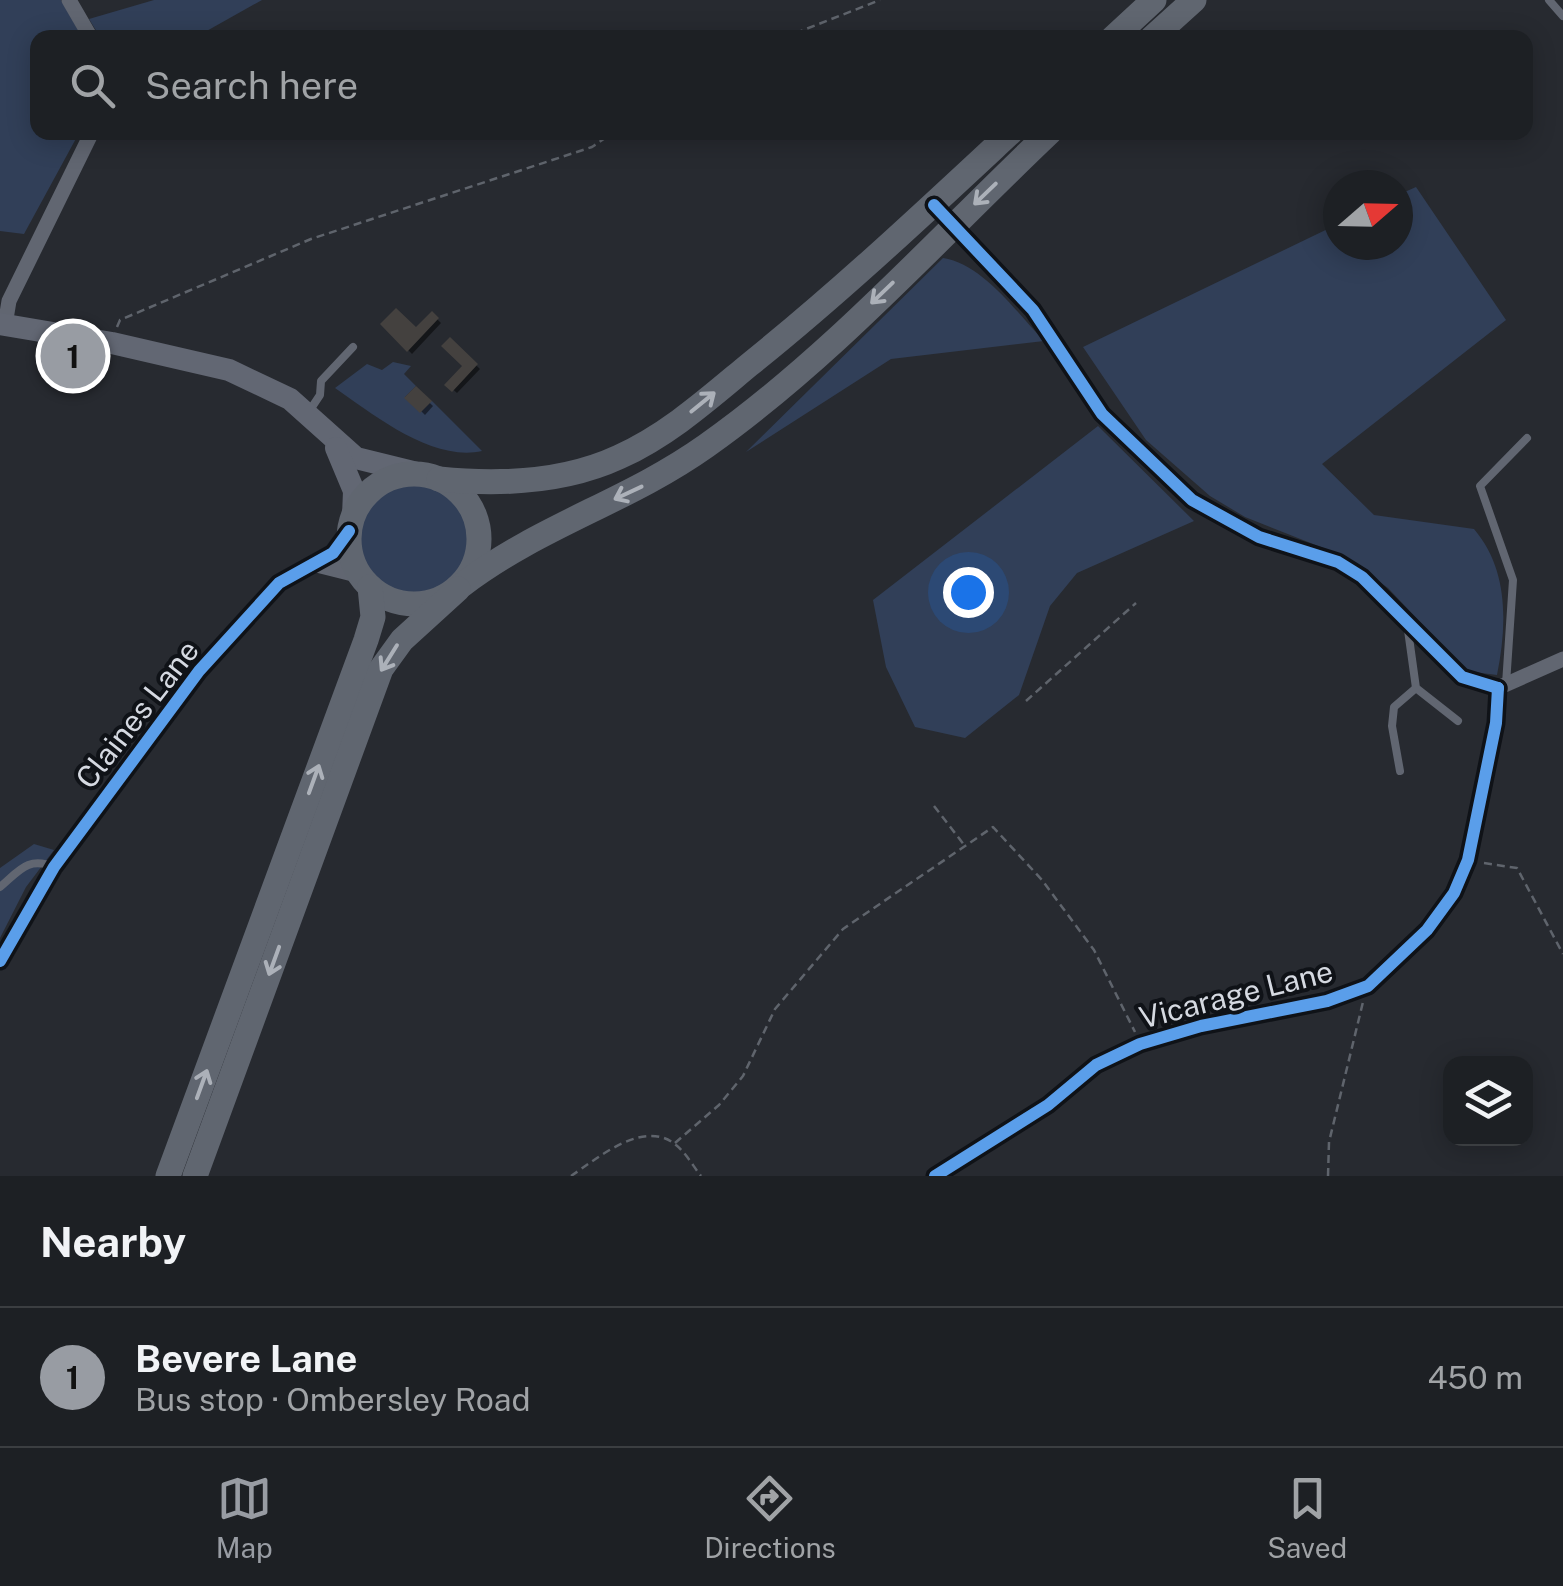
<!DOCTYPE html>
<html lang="en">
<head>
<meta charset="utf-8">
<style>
  :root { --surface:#1d2024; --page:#25282c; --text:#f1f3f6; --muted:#a0a3a6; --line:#3b3e41; --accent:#989ca3 }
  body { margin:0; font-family:"Public Sans",sans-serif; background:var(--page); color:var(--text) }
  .controls { position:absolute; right:30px; bottom:30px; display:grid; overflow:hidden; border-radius:20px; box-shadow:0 5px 25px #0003 }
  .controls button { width:90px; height:90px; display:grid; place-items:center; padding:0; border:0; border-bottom:2px solid var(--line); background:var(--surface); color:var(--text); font:50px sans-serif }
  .compass { position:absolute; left:1323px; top:170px; width:90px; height:90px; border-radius:50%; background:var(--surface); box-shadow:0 5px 25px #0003; rotate:70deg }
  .you { position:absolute; left:968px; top:592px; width:35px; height:35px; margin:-25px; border:8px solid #fff; border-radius:50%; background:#1a73e8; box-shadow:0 0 0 15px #1a73e833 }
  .badge { display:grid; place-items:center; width:65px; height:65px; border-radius:50%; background:var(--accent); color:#111; font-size:32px; font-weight:700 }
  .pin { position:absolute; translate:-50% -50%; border:5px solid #fff; box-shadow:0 2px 10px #0006 }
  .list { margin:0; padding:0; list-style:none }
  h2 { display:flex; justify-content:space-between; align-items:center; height:130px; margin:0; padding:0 40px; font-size:42px }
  h2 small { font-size:32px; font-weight:400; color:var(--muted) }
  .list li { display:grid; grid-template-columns:65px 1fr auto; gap:30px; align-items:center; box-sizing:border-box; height:140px; padding:0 40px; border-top:2px solid var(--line) }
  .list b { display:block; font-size:38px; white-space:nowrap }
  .list p { margin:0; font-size:32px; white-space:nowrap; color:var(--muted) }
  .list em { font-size:32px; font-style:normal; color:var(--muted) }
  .icon { flex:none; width:55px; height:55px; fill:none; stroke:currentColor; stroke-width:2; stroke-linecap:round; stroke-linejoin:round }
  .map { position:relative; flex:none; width:1563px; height:1176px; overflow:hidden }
  .search { position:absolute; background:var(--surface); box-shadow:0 5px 25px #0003; left:30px; right:30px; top:30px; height:110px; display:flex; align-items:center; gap:25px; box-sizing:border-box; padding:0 35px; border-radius:20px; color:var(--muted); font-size:38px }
  .sheet { height:270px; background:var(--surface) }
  nav { display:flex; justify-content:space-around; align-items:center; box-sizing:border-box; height:140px; border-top:2px solid var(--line); background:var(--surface); font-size:28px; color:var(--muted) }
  nav a { display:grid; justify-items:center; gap:5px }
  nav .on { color:var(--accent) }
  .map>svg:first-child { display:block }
  .green { fill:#313f58 }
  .shadow { fill:#0007 }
  .building { fill:#44413f }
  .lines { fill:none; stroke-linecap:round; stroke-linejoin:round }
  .path { stroke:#5f646c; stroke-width:2.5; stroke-dasharray:8 5; stroke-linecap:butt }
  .service { stroke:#616671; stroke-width:8 }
  .minor { stroke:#616671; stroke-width:15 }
  .tertiary { stroke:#616671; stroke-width:18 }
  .primary { stroke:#626773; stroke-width:22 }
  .trunk { stroke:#606670; stroke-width:25 }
  .cycleway-casing { stroke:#0f1217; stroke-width:19 }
  .cycleway { stroke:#5a9eea; stroke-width:12 }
  .oneway { stroke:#acb1b9 }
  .labels { text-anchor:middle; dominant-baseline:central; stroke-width:8; stroke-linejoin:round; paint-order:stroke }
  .street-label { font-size:30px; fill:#d5d9e1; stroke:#0f1217 }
</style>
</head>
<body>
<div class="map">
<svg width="1563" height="1176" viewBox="0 0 1563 1176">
  <rect width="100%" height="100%" fill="#272a30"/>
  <g class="green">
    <path d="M0,0H61L82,37L38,38V132L79,133L24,234L0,231Z"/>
    <path d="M154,0H262L196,37H100L89,19Z"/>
    <path d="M1416,187L1506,320L1322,464L1374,515L1474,529C1509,570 1507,625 1497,675L1466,671L1388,588L1341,555L1245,517L1210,496L1146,440L1083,347L1338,224V245H1398V195Z"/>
    <path d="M943,258C983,264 1017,313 1044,341L891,359L746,452Z"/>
    <path d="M393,362L411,366L404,374L416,386L405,397L432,401L482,451C432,462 374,415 335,388L367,364L382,370Z"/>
    <path d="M1098,426L1194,521L1077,573L1050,606L1019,695L965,738L915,727L886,667L873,600Z"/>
    <circle cx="415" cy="539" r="56"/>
    <path d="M34,844L54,850L26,887L0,938V868Z"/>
  </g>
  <g class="shadow">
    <path d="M432,314L441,323L412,354L383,324L416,331Z"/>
    <path d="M450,340L480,369L457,393L448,385L466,366Z"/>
    <path d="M416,390L433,406L425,415L408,398Z"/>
  </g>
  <g class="building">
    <path d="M396,308L416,327L432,311L439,318L407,352L380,324Z"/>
    <path d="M450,337L478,364L452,392L444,385L462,366L441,346Z"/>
    <path d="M416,386L432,401L420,413L404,398Z"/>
  </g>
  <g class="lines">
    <g class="path">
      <path d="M783,38L880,0"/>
      <path d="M117,327L120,320L311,239L592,147L614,132"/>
      <path d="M1026,701L1136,603"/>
      <path d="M934,806L965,846"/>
      <path d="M1484,863L1517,868L1563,954"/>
      <path d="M675,1143L719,1105L743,1076L775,1009L843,929L993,827L1042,880L1094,950L1135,1032"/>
      <path d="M571,1176C598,1158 644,1118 676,1145C686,1153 693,1166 701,1176"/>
      <path d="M1328,1176L1329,1142L1363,1002"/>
    </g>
    <g class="service">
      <path d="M1549,0L1563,16"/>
      <path d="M310,410L320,395L321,381L353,347"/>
      <path d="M1407,623L1416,688L1458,721"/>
      <path d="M1506,684L1513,580L1480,486L1527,438"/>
      <path d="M1400,771L1392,726L1394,707L1416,688"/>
      <path d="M0,887C19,871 28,856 54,867"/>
    </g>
    <g class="minor">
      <path d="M69,0L91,38"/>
      <path d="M934,205L1033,310L1102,414L1192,500L1259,537L1338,562L1362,577L1462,677L1498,688"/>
      <path d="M5,325L9,301L92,132"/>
      <path d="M1498,688L1563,659"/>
      <path d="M935,1176L1048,1105L1096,1065L1140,1044L1201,1026L1327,1001L1368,986L1427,930L1454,893L1468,860L1496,723L1498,688"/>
    </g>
    <g class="tertiary">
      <path d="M315,563L359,574"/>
      <path d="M0,961L54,867L199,671L279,583L333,553L349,531"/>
    </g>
    <g class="primary">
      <path d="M0,324L112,343L229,370L290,399L356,458L421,474"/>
      <path d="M336,448L354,491L353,516"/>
    </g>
    <g class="trunk">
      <path d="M1113,38L1154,0"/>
      <path d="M1152,38L1194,0"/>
      <circle cx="414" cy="539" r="65"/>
      <path d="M439,479C499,485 563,483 619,457C668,435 708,399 749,365C840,292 925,212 1011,132"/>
      <path d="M462,585C541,525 627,502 706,446C832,357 938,238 1050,132"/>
      <path d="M168,1176L366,640L373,617L370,587"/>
      <path d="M195,1176L381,669L402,640L458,589"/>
    </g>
    <g class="cycleway-casing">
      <g id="cycleway">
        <path d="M934,205L1033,310L1102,414L1192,500L1259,537L1338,562L1362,577L1462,677L1498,688"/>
        <path d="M0,961L54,867L199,671L279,583L333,553L349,531"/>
        <path d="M935,1176L1048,1105L1096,1065L1140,1044L1201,1026L1327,1001L1368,986L1427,930L1454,893L1468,860L1496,723L1498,688"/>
      </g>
    </g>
    <use href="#cycleway" class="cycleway"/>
  </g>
  <defs><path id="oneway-shaft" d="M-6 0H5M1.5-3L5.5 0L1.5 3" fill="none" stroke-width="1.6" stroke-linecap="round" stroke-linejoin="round" transform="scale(2.5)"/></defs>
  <g class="oneway">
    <use href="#oneway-shaft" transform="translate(985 194) rotate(136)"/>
    <use href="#oneway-shaft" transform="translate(882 293) rotate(136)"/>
    <use href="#oneway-shaft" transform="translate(703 402) rotate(-39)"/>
    <use href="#oneway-shaft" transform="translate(628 493) rotate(155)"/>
    <use href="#oneway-shaft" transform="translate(389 658) rotate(122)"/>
    <use href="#oneway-shaft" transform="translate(314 779) rotate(-70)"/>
    <use href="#oneway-shaft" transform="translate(274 961) rotate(110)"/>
    <use href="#oneway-shaft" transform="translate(202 1084) rotate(-70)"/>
  </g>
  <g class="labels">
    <g class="street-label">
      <text transform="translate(137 714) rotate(-52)">Claines Lane</text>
      <text transform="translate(1236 994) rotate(-14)">Vicarage Lane</text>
    </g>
  </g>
</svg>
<div class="controls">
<button><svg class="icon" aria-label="layers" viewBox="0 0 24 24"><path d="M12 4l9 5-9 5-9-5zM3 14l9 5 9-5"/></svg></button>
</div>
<svg class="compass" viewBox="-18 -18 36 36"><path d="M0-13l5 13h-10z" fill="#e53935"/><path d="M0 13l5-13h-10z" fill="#a0a3a6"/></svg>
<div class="you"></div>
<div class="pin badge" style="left:73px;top:356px">1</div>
<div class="search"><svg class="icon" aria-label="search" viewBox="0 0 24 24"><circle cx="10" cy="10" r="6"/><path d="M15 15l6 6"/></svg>Search here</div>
</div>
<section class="sheet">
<h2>Nearby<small></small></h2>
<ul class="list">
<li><span class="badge">1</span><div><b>Bevere Lane</b><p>Bus stop · Ombersley Road</p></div><em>450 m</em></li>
</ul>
</section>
<nav>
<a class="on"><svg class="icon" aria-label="map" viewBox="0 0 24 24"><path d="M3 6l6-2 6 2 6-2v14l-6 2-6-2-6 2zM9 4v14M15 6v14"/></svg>Map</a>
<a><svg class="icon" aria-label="directions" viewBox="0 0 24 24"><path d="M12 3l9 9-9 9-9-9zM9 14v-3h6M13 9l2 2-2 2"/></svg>Directions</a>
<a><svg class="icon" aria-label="saved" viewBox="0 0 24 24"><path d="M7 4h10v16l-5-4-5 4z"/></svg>Saved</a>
</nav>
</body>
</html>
